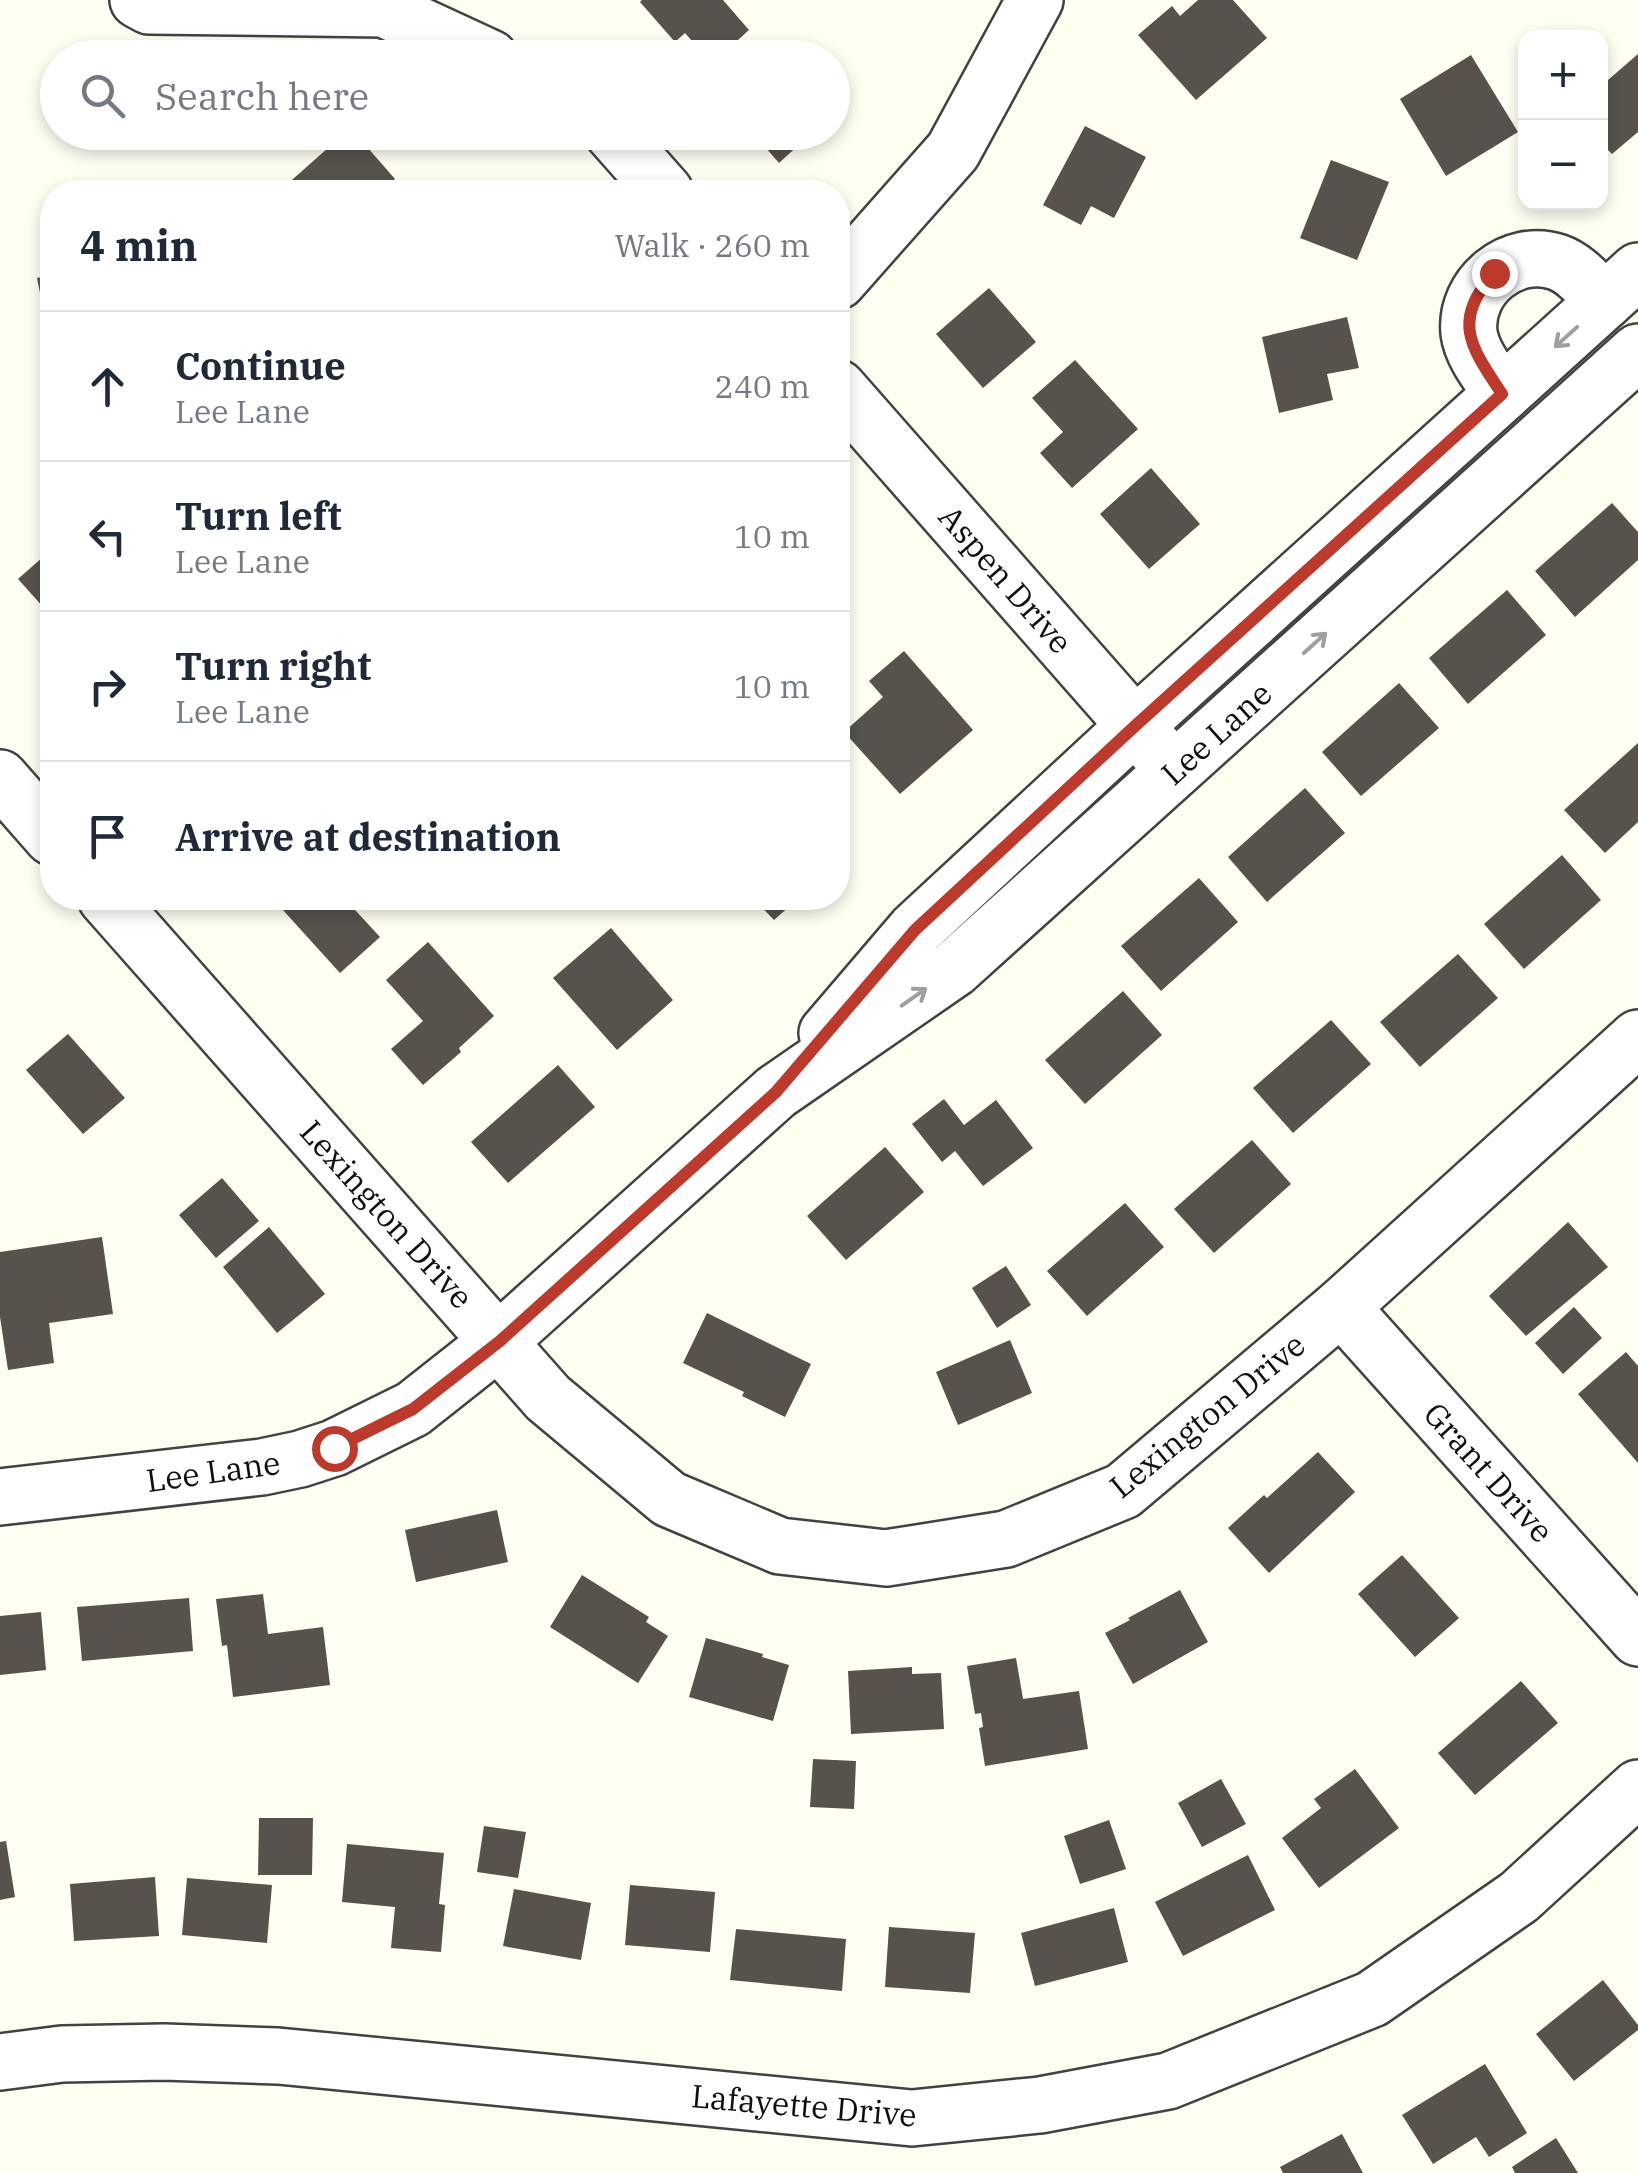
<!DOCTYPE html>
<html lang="en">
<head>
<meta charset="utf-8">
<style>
  :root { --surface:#fff; --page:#f2f2f3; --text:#1f2937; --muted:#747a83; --line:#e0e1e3 }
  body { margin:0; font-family:"IBM Plex Serif",serif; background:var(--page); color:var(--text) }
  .controls { position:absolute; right:30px; top:30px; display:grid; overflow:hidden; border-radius:20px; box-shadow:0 5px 15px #0003 }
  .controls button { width:90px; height:90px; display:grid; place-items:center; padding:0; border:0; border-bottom:2px solid var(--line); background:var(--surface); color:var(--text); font:50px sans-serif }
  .stop { position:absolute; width:30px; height:30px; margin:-22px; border:8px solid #bb3a2b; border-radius:50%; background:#fff }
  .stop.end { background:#bb3a2b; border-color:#fff; box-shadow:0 2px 10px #0008 }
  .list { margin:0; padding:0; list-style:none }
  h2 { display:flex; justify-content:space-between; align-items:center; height:130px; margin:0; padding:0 40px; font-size:42px }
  h2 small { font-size:32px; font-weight:400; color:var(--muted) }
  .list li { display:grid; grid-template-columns:65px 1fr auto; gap:30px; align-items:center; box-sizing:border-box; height:150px; padding:0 40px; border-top:2px solid var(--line) }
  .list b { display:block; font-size:38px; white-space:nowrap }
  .list p { margin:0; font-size:32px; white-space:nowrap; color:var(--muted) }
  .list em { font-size:32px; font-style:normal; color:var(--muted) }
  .icon { flex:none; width:55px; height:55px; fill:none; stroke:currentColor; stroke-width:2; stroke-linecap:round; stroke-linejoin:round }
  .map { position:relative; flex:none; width:1638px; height:2173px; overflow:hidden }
  .search { position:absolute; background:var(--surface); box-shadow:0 5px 15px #0003; left:40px; top:40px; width:810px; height:110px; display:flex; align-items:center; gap:25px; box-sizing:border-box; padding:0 35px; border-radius:55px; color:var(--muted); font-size:38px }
  .panel { position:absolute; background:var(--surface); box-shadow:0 5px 15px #0003; left:40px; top:180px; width:810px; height:730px; border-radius:40px }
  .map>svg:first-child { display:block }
  .building { fill:#57524c }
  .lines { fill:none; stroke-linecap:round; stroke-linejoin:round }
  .minor-casing { stroke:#424242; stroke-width:60 }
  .minor { stroke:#fff; stroke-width:55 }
  .oneway { stroke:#9f9f9f }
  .route { stroke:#bb3a2b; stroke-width:12 }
  .labels { text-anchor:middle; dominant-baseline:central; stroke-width:10; stroke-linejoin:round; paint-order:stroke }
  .street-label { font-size:32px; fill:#0f0f0f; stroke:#fff }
</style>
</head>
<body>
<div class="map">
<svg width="1638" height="2173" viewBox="0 0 1638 2173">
  <rect width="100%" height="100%" fill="#fefef1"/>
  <g class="building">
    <path d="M642,0H723L749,30L718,58H707L685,33L675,42L640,2Z"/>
    <path d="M1198,0H1233L1267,38L1196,100L1138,35L1172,6L1180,16Z"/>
    <path d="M1638,54V132L1612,154L1600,142V87Z"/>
    <path d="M1471,55L1518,132L1446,176L1400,99Z"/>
    <path d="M1085,126L1146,157L1114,218L1091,206L1081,225L1043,205Z"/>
    <path d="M346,132H354L395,179L380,192H288L284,187Z"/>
    <path d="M752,132H813L779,163Z"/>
    <path d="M1331,160L1389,182L1357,260L1300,238Z"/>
    <path d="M52,275V347H51L37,278Z"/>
    <path d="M989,288L1036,342L983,388L936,334Z"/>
    <path d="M1347,317L1359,368L1327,374L1333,400L1279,413L1262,337Z"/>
    <path d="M1075,360L1138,429L1072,488L1040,453L1063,432L1032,398Z"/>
    <path d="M1151,468L1200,524L1149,569L1100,514Z"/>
    <path d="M1612,503L1638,532V560L1575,617L1535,571Z"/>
    <path d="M52,549V617L18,579Z"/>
    <path d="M1507,590L1546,635L1468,704L1429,658Z"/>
    <path d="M904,651L973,730L900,794L844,732L883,697L869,681Z"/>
    <path d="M1399,683L1439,728L1361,796L1322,752Z"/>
    <path d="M1638,743V822L1605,853L1564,810Z"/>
    <path d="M1305,788L1345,833L1267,902L1228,857Z"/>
    <path d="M1562,855L1601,900L1524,969L1484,924Z"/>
    <path d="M1199,878L1238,922L1161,991L1121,946Z"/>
    <path d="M272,898H344L380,937L340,973Z"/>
    <path d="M753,898H799L774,920Z"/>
    <path d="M611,928L673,1000L617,1050L553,978Z"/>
    <path d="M428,942L494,1016L459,1048L461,1052L423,1085L391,1049L423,1021L386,980Z"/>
    <path d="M1458,954L1498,998L1420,1067L1380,1022Z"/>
    <path d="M1123,991L1162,1035L1085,1104L1045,1060Z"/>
    <path d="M1331,1020L1371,1064L1293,1133L1253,1088Z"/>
    <path d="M68,1034L125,1098L83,1134L26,1070Z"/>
    <path d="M558,1065L595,1107L508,1183L471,1142Z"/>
    <path d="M944,1099L964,1125L996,1100L1033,1148L983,1186L955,1151L942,1162L912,1124Z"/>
    <path d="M1252,1140L1291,1184L1214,1253L1174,1209Z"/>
    <path d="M885,1147L924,1192L846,1260L807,1216Z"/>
    <path d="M222,1178L259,1221L216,1258L179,1215Z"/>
    <path d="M1125,1203L1164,1247L1087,1316L1047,1271Z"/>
    <path d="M1568,1222L1608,1267L1526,1336L1489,1296Z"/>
    <path d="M269,1227L325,1294L277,1333L223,1267Z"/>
    <path d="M102,1237L113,1314L49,1323L54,1363L8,1370L0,1317V1252Z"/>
    <path d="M1006,1266L1031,1305L997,1328L972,1288Z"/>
    <path d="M1574,1307L1602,1338L1563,1374L1535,1343Z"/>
    <path d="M707,1313L811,1364L785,1417L742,1396L744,1392L683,1363Z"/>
    <path d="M1010,1340L1032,1393L958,1425L936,1372Z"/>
    <path d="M1626,1352L1638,1366V1463L1578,1394Z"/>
    <path d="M1318,1452L1355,1492L1269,1573L1228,1528L1264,1495L1267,1498Z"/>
    <path d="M497,1510L508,1562L416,1582L405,1530Z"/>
    <path d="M1402,1555L1459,1618L1415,1657L1358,1594Z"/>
    <path d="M582,1575L649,1617L646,1622L668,1636L638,1683L550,1627Z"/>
    <path d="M1180,1590L1208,1642L1133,1684L1105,1633L1130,1620L1128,1618Z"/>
    <path d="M263,1594L268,1634L323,1627L330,1685L233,1697L227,1645L222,1646L216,1599Z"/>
    <path d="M189,1598L193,1651L82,1661L77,1607Z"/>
    <path d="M41,1612L46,1670L0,1675V1616Z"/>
    <path d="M706,1638L763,1654L762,1657L789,1665L773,1721L689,1697Z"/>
    <path d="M1016,1658L1023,1699L1079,1691L1088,1749L985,1766L979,1728L983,1727L981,1713L975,1714L967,1666Z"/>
    <path d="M912,1667V1674L941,1673L944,1729L851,1734L848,1671Z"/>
    <path d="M1521,1681L1558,1723L1475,1795L1438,1753Z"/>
    <path d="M813,1759L856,1761L854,1809L810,1807Z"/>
    <path d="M1355,1769L1399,1828L1319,1888L1282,1838L1321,1808L1314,1799Z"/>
    <path d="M1221,1779L1246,1824L1202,1847L1178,1803Z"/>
    <path d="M259,1818H313L312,1875H258Z"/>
    <path d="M1109,1820L1126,1869L1080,1884L1064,1836Z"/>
    <path d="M484,1826L526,1832L518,1878L477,1872Z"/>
    <path d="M6,1841L15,1897L0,1900V1842Z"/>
    <path d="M347,1844L444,1853L439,1904L445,1905L441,1952L391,1948L395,1907L342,1902Z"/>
    <path d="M1248,1855L1275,1910L1183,1956L1155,1902Z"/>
    <path d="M155,1877L159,1936L74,1941L70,1884Z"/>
    <path d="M187,1878L272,1885L267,1943L182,1935Z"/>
    <path d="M630,1885L715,1892L710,1952L625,1945Z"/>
    <path d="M514,1889L591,1903L581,1960L503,1946Z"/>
    <path d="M1114,1908L1128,1962L1035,1986L1021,1933Z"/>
    <path d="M889,1927L975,1933L970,1993L885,1987Z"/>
    <path d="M736,1929L846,1939L842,1991L730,1980Z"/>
    <path d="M1603,1980L1638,2025V2030L1574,2081L1536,2034Z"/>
    <path d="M1485,2064L1527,2133L1489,2157L1476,2137L1433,2164L1402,2115Z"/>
    <path d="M1342,2134L1363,2173H1283L1280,2167Z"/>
    <path d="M1556,2138L1578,2173H1515L1512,2167Z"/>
  </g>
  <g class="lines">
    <g class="minor-casing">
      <g id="minor">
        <path d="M138,0L149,6L384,9L490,58"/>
        <path d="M612,132L665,192"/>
        <path d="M838,281L953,151L1035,0"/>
        <path d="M838,388L1159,753"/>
        <path d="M1502,394C1490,376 1472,355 1469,333C1464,286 1512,247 1557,262C1577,269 1590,287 1605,301"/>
        <path d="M0,778L52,837"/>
        <path d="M106,898L548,1398L669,1499L780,1546L886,1558L1006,1539L1123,1491L1341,1307L1638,1038"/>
        <path d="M827,1033L915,930L1135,726L1638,271"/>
        <path d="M1341,1307L1638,1638"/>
        <path d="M0,1497L262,1467L300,1459L334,1448L413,1409L499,1341L776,1092L954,969L1638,352"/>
        <path d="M0,2062L62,2054L164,2052L278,2056L912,2118L1040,2105L1168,2081L1372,1999L1519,1897L1638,1788"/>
      </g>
    </g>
    <use href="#minor" class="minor"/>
  </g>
  <defs><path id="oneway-shaft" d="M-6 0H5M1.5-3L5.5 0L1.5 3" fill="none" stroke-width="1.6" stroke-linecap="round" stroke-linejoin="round" transform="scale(2.5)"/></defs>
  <g class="oneway">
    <use href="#oneway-shaft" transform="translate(1566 337) rotate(138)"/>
    <use href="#oneway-shaft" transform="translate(1315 643) rotate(-42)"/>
    <use href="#oneway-shaft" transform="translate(914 997) rotate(-35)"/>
  </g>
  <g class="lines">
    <path class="route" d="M334,1448L413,1409L500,1341L776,1092L915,930L1135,726L1502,394C1471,347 1451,322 1494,273"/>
  </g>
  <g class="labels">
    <g class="street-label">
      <text transform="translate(1006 579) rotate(49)">Aspen Drive</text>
      <text transform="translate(1216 733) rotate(-42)">Lee Lane</text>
      <text transform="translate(387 1214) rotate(48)">Lexington Drive</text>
      <text transform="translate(1207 1415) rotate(-39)">Lexington Drive</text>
      <text transform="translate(213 1471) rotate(-8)">Lee Lane</text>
      <text transform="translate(1489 1472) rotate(48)">Grant Drive</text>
      <text transform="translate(804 2105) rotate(5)">Lafayette Drive</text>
    </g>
  </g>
</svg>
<div class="controls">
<button>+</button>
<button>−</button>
</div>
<div class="stop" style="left:334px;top:1448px"></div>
<div class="stop end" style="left:1494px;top:273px"></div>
<div class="search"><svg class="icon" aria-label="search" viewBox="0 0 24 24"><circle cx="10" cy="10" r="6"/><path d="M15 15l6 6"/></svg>Search here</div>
<section class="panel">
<h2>4 min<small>Walk · 260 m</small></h2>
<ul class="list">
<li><svg class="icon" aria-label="ahead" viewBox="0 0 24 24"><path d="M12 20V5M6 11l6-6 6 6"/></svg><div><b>Continue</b><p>Lee Lane</p></div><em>240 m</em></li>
<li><svg class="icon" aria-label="left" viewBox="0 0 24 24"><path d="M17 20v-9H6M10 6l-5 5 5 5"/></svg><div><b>Turn left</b><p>Lee Lane</p></div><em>10 m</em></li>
<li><svg class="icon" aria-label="right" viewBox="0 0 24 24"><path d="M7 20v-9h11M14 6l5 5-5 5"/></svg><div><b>Turn right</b><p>Lee Lane</p></div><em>10 m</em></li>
<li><svg class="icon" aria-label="arrive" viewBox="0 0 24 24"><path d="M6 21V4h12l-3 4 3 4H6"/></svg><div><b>Arrive at destination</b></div></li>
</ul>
</section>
</div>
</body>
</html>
